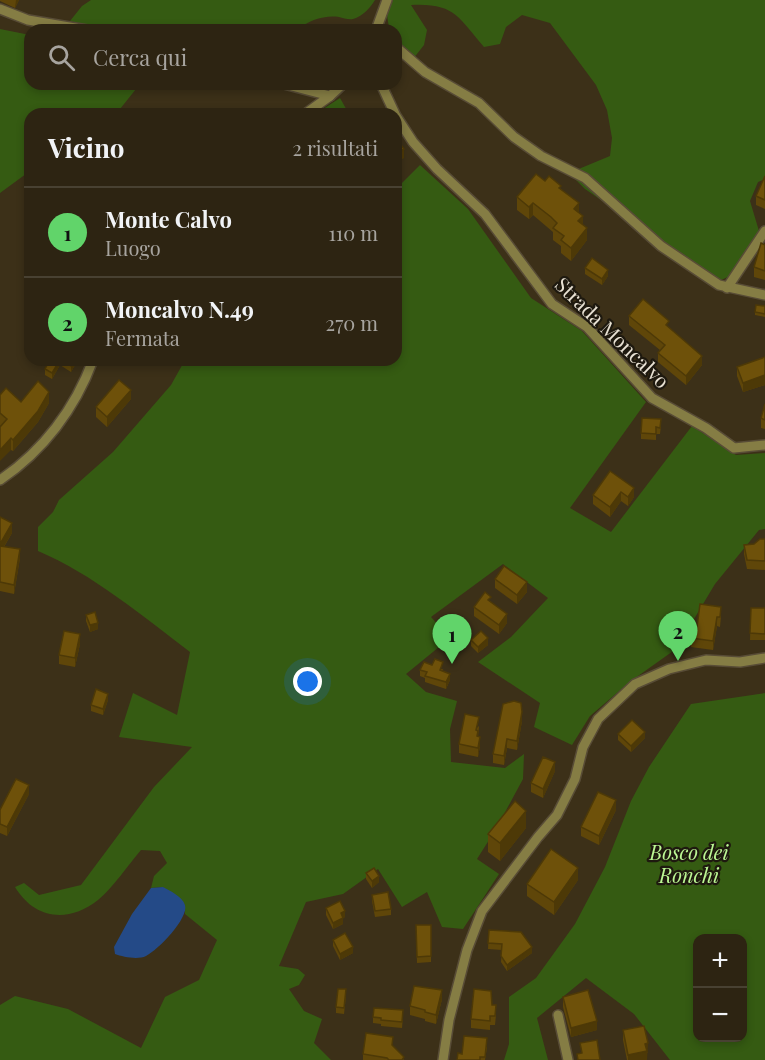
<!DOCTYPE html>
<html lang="it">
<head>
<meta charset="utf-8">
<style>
  :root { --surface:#2d2412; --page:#352c1b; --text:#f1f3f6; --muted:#a7a49f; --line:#484132; --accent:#61d46a }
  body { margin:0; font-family:"Playfair Display",serif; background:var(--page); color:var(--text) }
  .controls { position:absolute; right:18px; bottom:18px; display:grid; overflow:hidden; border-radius:12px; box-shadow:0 3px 9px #0003 }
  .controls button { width:54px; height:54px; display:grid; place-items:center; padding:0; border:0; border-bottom:2px solid var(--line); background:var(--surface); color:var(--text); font:30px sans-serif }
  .you { position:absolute; left:308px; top:682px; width:21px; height:21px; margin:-15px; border:4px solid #fff; border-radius:50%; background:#1a73e8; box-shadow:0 0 0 9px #1a73e833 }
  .badge { display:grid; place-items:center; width:39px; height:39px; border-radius:50%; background:var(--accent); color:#111; font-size:20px; font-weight:700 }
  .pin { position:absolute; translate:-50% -50px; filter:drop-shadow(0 2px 3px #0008) }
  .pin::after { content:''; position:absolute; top:32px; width:21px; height:18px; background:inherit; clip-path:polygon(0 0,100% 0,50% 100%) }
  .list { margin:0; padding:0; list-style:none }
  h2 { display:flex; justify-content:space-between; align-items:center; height:78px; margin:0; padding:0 24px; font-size:26px }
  h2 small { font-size:20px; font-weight:400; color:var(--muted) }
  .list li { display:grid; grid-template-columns:39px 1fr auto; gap:18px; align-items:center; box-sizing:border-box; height:90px; padding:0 24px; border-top:2px solid var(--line) }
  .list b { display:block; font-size:22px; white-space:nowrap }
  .list p { margin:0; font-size:20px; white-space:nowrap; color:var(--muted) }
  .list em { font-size:20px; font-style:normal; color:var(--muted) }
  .icon { flex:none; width:33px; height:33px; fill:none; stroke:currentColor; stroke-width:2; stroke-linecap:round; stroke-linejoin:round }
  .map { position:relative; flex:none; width:765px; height:1060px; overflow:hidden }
  .search { position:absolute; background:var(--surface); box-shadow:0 3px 9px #0003; left:24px; top:24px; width:378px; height:66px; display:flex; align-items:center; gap:15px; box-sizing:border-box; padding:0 21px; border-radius:18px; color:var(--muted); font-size:22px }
  .panel { position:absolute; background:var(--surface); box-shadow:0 3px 9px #0003; left:24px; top:108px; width:378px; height:258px; border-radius:18px }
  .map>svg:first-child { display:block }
  .green { fill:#355b12; fill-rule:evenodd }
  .water { fill:#244a87 }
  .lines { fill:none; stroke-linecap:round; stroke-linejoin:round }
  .minor-casing { stroke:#584c36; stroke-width:12 }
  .minor { stroke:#857d44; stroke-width:9 }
  .wall { fill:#5f4609 }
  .shaded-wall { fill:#4d3907 }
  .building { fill:#6e510a; stroke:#4d3907; stroke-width:1.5 }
  .labels { text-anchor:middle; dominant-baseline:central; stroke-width:4.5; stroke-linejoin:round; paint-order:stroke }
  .street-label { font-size:20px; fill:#e8e1d3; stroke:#1e190f }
  .park-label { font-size:20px; font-style:italic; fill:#bcf794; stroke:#1e190f }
</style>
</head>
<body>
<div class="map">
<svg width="765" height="1060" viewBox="0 0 765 1060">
  <rect width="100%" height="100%" fill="#3c3018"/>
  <g class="green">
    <path d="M91,0H375C370,8 363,16 353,19C349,20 343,18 339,17C325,15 308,20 298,30H106L70,21L82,6Z"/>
    <path d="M393,0H765V179L758,182L750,201L759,231L732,275L719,281L585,189L569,173L610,156L612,138L607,110L596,85L550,23L522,15L506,27L500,44L484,47C458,17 455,3 411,5L427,30L424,45L413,59L398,45L396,30L389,28L387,15Z"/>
    <path d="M0,29L30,35V84H140L116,114H30V171L0,193Z"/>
    <path d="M340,98L349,114H322L320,111Z"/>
    <path d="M420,165L468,209L531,298L582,331L646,402L570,508L611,532L692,426L736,455L765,453V529L759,530L715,584L676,649L631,681L590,716L572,745L534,727L540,703L478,662L511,637L548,598L503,564L431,617L450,638L406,674L426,692L457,701L450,729L451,762L505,768L524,754L523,779L496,829L477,859L499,874L463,929L442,927L427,892L402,907L378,869L343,894L306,902L279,966L298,969L305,975L299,985L289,989L304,1011L322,1019L314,1043L331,1060H0V1005L15,996L68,1009L141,1048L165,997L199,980L217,940L185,914V905L163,887L151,888L154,876L167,863L160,851L141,850C129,864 112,889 98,900C69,923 35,920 15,887L24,883L39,895L81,885L154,787L192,747L119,737L133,693L177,715L190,652C144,617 91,573 38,551V527L53,512L59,500L113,452L171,385L185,360H396V183H402Z"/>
    <path d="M765,693V1060H670L634,1014L586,978L537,1018L548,1060H504L509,1044V997L536,978L575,924L605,867L631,801L649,767L691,704ZM698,938H742V1038H698Z"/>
  </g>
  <path class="water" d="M163,887C170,891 182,896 185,905C189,918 158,950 146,956C138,960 123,957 115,954L114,947L132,914L151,888Z"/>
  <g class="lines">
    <g class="minor-casing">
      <g id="minor">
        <path d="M0,9L28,20L87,30"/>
        <path d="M376,30L387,0"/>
        <path d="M396,47L425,72L479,103L514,137L541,156L585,178L661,246L719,285L765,295"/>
        <path d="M284,84L330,96"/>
        <path d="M381,84L395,114"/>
        <path d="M305,114L330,96L343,84"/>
        <path d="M396,116L413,142L437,169L485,214L552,304L587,327L652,398L706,428L734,448L765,445"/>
        <path d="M727,288L765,231"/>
        <path d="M0,480C43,451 75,409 93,360"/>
        <path d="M558,1015L568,1060"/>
        <path d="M443,1060L449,1020L467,950L482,911L538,837L557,815L575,779L583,747L598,719L635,684L669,669L706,660L740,662L765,658"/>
      </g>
    </g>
    <use href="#minor" class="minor"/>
  </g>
  <g class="wall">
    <path d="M0,0H19L15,8L0,1Z"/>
    <path d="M765,176V209L756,205V196Z"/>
    <path d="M545,181L561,189L579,213L587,240L571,261L561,253V246L553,240V232L533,215L529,219L517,210V197Z"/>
    <path d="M765,245V280L754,277V267Z"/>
    <path d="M585,268L608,276L602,285L585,274Z"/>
    <path d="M765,306V317L755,315V312Z"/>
    <path d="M629,316L669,328L702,365L686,385L658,362V353L660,350L629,325Z"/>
    <path d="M765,357V385L743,392L737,376V367Z"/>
    <path d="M50,360H78L71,372L60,365L52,379L45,375V369Z"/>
    <path d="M0,395L21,402L49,403L38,422L13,451L11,450L0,425Z"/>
    <path d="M131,399L107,427L96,417V407Z"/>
    <path d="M765,404V429L761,428V418Z"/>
    <path d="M661,425L660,434H656V440L641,439V433Z"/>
    <path d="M610,471L634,497L628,506L621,501L610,517L593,504V495Z"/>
    <path d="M0,517L12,533L4,547L20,558L14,594L0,591Z"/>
    <path d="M765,539V570L747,569L744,554V545L754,544Z"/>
    <path d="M495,579L527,592L517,604L495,588Z"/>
    <path d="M700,604L721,616L720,627L717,626L713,650L691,647V638L697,627Z"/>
    <path d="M474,607L507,623L499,634L474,616Z"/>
    <path d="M751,608H765V640H750Z"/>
    <path d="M86,615L98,629L90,632L86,621Z"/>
    <path d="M471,640L488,645L478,653L471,646Z"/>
    <path d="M80,644L75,667L59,664V655Z"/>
    <path d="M443,669L442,671L450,680L446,689L425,682V678L420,676V670Z"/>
    <path d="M108,700L103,715L91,711V705Z"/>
    <path d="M522,721L517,750L507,748L504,765L493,763V754Z"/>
    <path d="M479,726L478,737L480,746L478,757L459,753V744Z"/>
    <path d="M618,734L645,738L631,752L618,740Z"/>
    <path d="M555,771L543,798L531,792V783Z"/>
    <path d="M29,794L7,836L0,833V810Z"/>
    <path d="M616,810L599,845L581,836V827Z"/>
    <path d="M526,828L500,861L488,852V834Z"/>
    <path d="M366,873L379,882L372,888L366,879Z"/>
    <path d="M578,880L554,915L527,896V884Z"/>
    <path d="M372,895L391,909V915L375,917L372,901Z"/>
    <path d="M326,908L345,917L343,918V924L333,929L326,915Z"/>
    <path d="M416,925H431V962L417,963Z"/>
    <path d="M489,930L532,953L507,971L501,962L502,950L488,949Z"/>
    <path d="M333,940L353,953L340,960L333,946Z"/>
    <path d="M346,995L344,1014L336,1013V1007Z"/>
    <path d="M563,997L597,1030L571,1037L563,1007Z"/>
    <path d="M442,999L436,1024L425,1021V1019L410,1015V1006Z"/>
    <path d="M492,1005L496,1015L495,1025H490V1030L471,1028V1019Z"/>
    <path d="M403,1016L402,1028L381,1026V1024L373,1023V1017Z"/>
    <path d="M623,1030L648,1053H647V1060H627L623,1040Z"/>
    <path d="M393,1046L404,1060H363V1054Z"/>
    <path d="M487,1047L485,1060H457L462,1054Z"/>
  </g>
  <g class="shaded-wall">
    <path d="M16,0H19L15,8Z"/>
    <path d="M404,149V158L396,163V154Z"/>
    <path d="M533,203V215L529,219V207Z"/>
    <path d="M579,203V215L574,209Z"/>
    <path d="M583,216V228L578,221Z"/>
    <path d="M587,228V240L571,261V248Z"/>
    <path d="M608,270V276L602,285V279Z"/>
    <path d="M702,356V365L686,385V376Z"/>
    <path d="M60,360V365L52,379V373Z"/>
    <path d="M74,360H78L71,372V366Z"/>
    <path d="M765,375V385L743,392V383Z"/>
    <path d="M131,390V399L107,427V417Z"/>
    <path d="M49,392V403L38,422L13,451V440Z"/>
    <path d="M11,438V450L0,461V450Z"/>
    <path d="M634,488V497L628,506V497Z"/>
    <path d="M621,492V501L610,517V507Z"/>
    <path d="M12,523V533L0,553V544Z"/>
    <path d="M20,549V558L14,594V585Z"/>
    <path d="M527,582V592L517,604V595Z"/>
    <path d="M507,614V623L499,634V625Z"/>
    <path d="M717,617V626L713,650V641Z"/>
    <path d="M98,623V629L90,632V625Z"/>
    <path d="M80,634V644L75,667V658Z"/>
    <path d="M488,638V645L478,653V647Z"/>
    <path d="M450,674V680L446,689V682Z"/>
    <path d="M108,694V700L103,715V709Z"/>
    <path d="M522,712V721L517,750V741Z"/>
    <path d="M645,732V738L631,752V746Z"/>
    <path d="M480,737V746L478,757V748Z"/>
    <path d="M507,739V748L504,765V756Z"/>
    <path d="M555,762V771L543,798V789Z"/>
    <path d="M29,785V794L7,836V827Z"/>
    <path d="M616,800V810L599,845V836Z"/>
    <path d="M526,811V828L500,861V843Z"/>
    <path d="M578,868V880L554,915V902Z"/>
    <path d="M379,876V882L372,888V881Z"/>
    <path d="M345,911V917L343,918V924L333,929V923L341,913Z"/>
    <path d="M353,947V953L340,960V954Z"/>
    <path d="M532,947V953L507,971V965Z"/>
    <path d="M442,990V999L436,1024V1015Z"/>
    <path d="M597,1021V1030L571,1037V1028Z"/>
    <path d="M648,1043L647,1060H628V1055L645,1044Z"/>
  </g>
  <g class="building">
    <path d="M396,138L404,149L396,154Z"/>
    <path d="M536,174L545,181L549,176L561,186L559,188L579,203L574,209L583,216L578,221L587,228L571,248L561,240L564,236L553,228L557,223L551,217L533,203L529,207L517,197Z"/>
    <path d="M765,176V200L756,196Z"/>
    <path d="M761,243L765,245V271L754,267Z"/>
    <path d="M592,258L608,270L602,279L585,268Z"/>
    <path d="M643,299L669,321L666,325L702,356L686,376L658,353L665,345L629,316Z"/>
    <path d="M756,305L765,306V314L755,312Z"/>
    <path d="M765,357V375L743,383L737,367Z"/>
    <path d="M50,360H60L52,373L45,369Z"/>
    <path d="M61,360H74L71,366Z"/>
    <path d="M119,380L131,390L107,417L96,407Z"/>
    <path d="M38,381L49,392L38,411L13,440L11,438L0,450V427L7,419L0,413V395L6,388L21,402Z"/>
    <path d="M765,404V420L761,418Z"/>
    <path d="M642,418L661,419L660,428L656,427V434L641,433Z"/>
    <path d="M610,471L634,488L628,497L621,492L610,507L593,495Z"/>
    <path d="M0,517L12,523L0,544Z"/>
    <path d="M760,539H765V561L747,560L744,545L754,544Z"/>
    <path d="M0,546L20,549L14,585L0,582Z"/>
    <path d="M504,566L527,582L517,595L495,579Z"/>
    <path d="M485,592L491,597L488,600L507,614L499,625L474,607Z"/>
    <path d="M700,604L721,607L720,617H717L713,641L691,638L692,627H697Z"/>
    <path d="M751,608H765V634L750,633Z"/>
    <path d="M95,612L98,623L90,625L86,615Z"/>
    <path d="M64,631L80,634L75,658L59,655Z"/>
    <path d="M481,631L488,638L478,647L471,640Z"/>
    <path d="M435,659L443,662L440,670L450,674L446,682L425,676L427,672L420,670L424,662L432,665Z"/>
    <path d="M96,689L108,694L103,709L91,705Z"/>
    <path d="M514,701L521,703L522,712L517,741L507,739L504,756L493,754L503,704Z"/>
    <path d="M465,714L479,717L476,730L478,731L477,736L480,737L478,748L459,744Z"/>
    <path d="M632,720L645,732L631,746L618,734Z"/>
    <path d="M543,757L555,762L543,789L531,783Z"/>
    <path d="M16,779L29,785L7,827L0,824V810Z"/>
    <path d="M598,792L616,800L599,836L581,827Z"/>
    <path d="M515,801L526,811L500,843L488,834Z"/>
    <path d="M551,849L578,868L554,902L527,884Z"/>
    <path d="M374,868L379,876L372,881L366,873Z"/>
    <path d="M388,892L391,909L375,911L372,895Z"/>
    <path d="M340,901L345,911L341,913L343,918L333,923L326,908Z"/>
    <path d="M416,925H431V956L417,957Z"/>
    <path d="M489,930L521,932L532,947L507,965L501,956L502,944L488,943Z"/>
    <path d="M345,933L353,947L340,954L333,940Z"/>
    <path d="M414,986L442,990L436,1015L425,1012V1010L410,1006Z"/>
    <path d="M338,989H346L344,1008L336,1007Z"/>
    <path d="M474,989L491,991L492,1005H496L495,1016H490V1021L471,1019Z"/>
    <path d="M588,990L597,1021L571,1028L563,997Z"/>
    <path d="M374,1008L403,1010L402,1022L381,1020V1018L373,1017Z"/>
    <path d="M644,1026L648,1043L645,1044L647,1051L628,1055L623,1030Z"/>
    <path d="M366,1033L393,1037L392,1045L404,1057L402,1060H389L387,1058L363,1054Z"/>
    <path d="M464,1036L487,1038L485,1057H480V1060H457L458,1053L462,1054Z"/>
    <path d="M597,1040L600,1060H578L577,1054L582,1053L580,1043Z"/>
  </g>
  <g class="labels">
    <g class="street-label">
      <text transform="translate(613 332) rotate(44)">Strada Moncalvo</text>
    </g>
    <g class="park-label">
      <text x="689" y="851">Bosco dei<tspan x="689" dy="23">Ronchi</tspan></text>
    </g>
  </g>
</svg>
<div class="controls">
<button>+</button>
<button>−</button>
</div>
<div class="you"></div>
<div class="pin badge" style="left:452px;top:664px">1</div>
<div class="pin badge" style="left:678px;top:661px">2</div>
<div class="search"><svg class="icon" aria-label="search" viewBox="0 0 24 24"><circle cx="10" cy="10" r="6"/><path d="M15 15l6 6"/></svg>Cerca qui</div>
<section class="panel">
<h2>Vicino<small>2 risultati</small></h2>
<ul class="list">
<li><span class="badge">1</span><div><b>Monte Calvo</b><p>Luogo</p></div><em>110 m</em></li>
<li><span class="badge">2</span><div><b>Moncalvo N.49</b><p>Fermata</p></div><em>270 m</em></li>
</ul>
</section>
</div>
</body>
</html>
